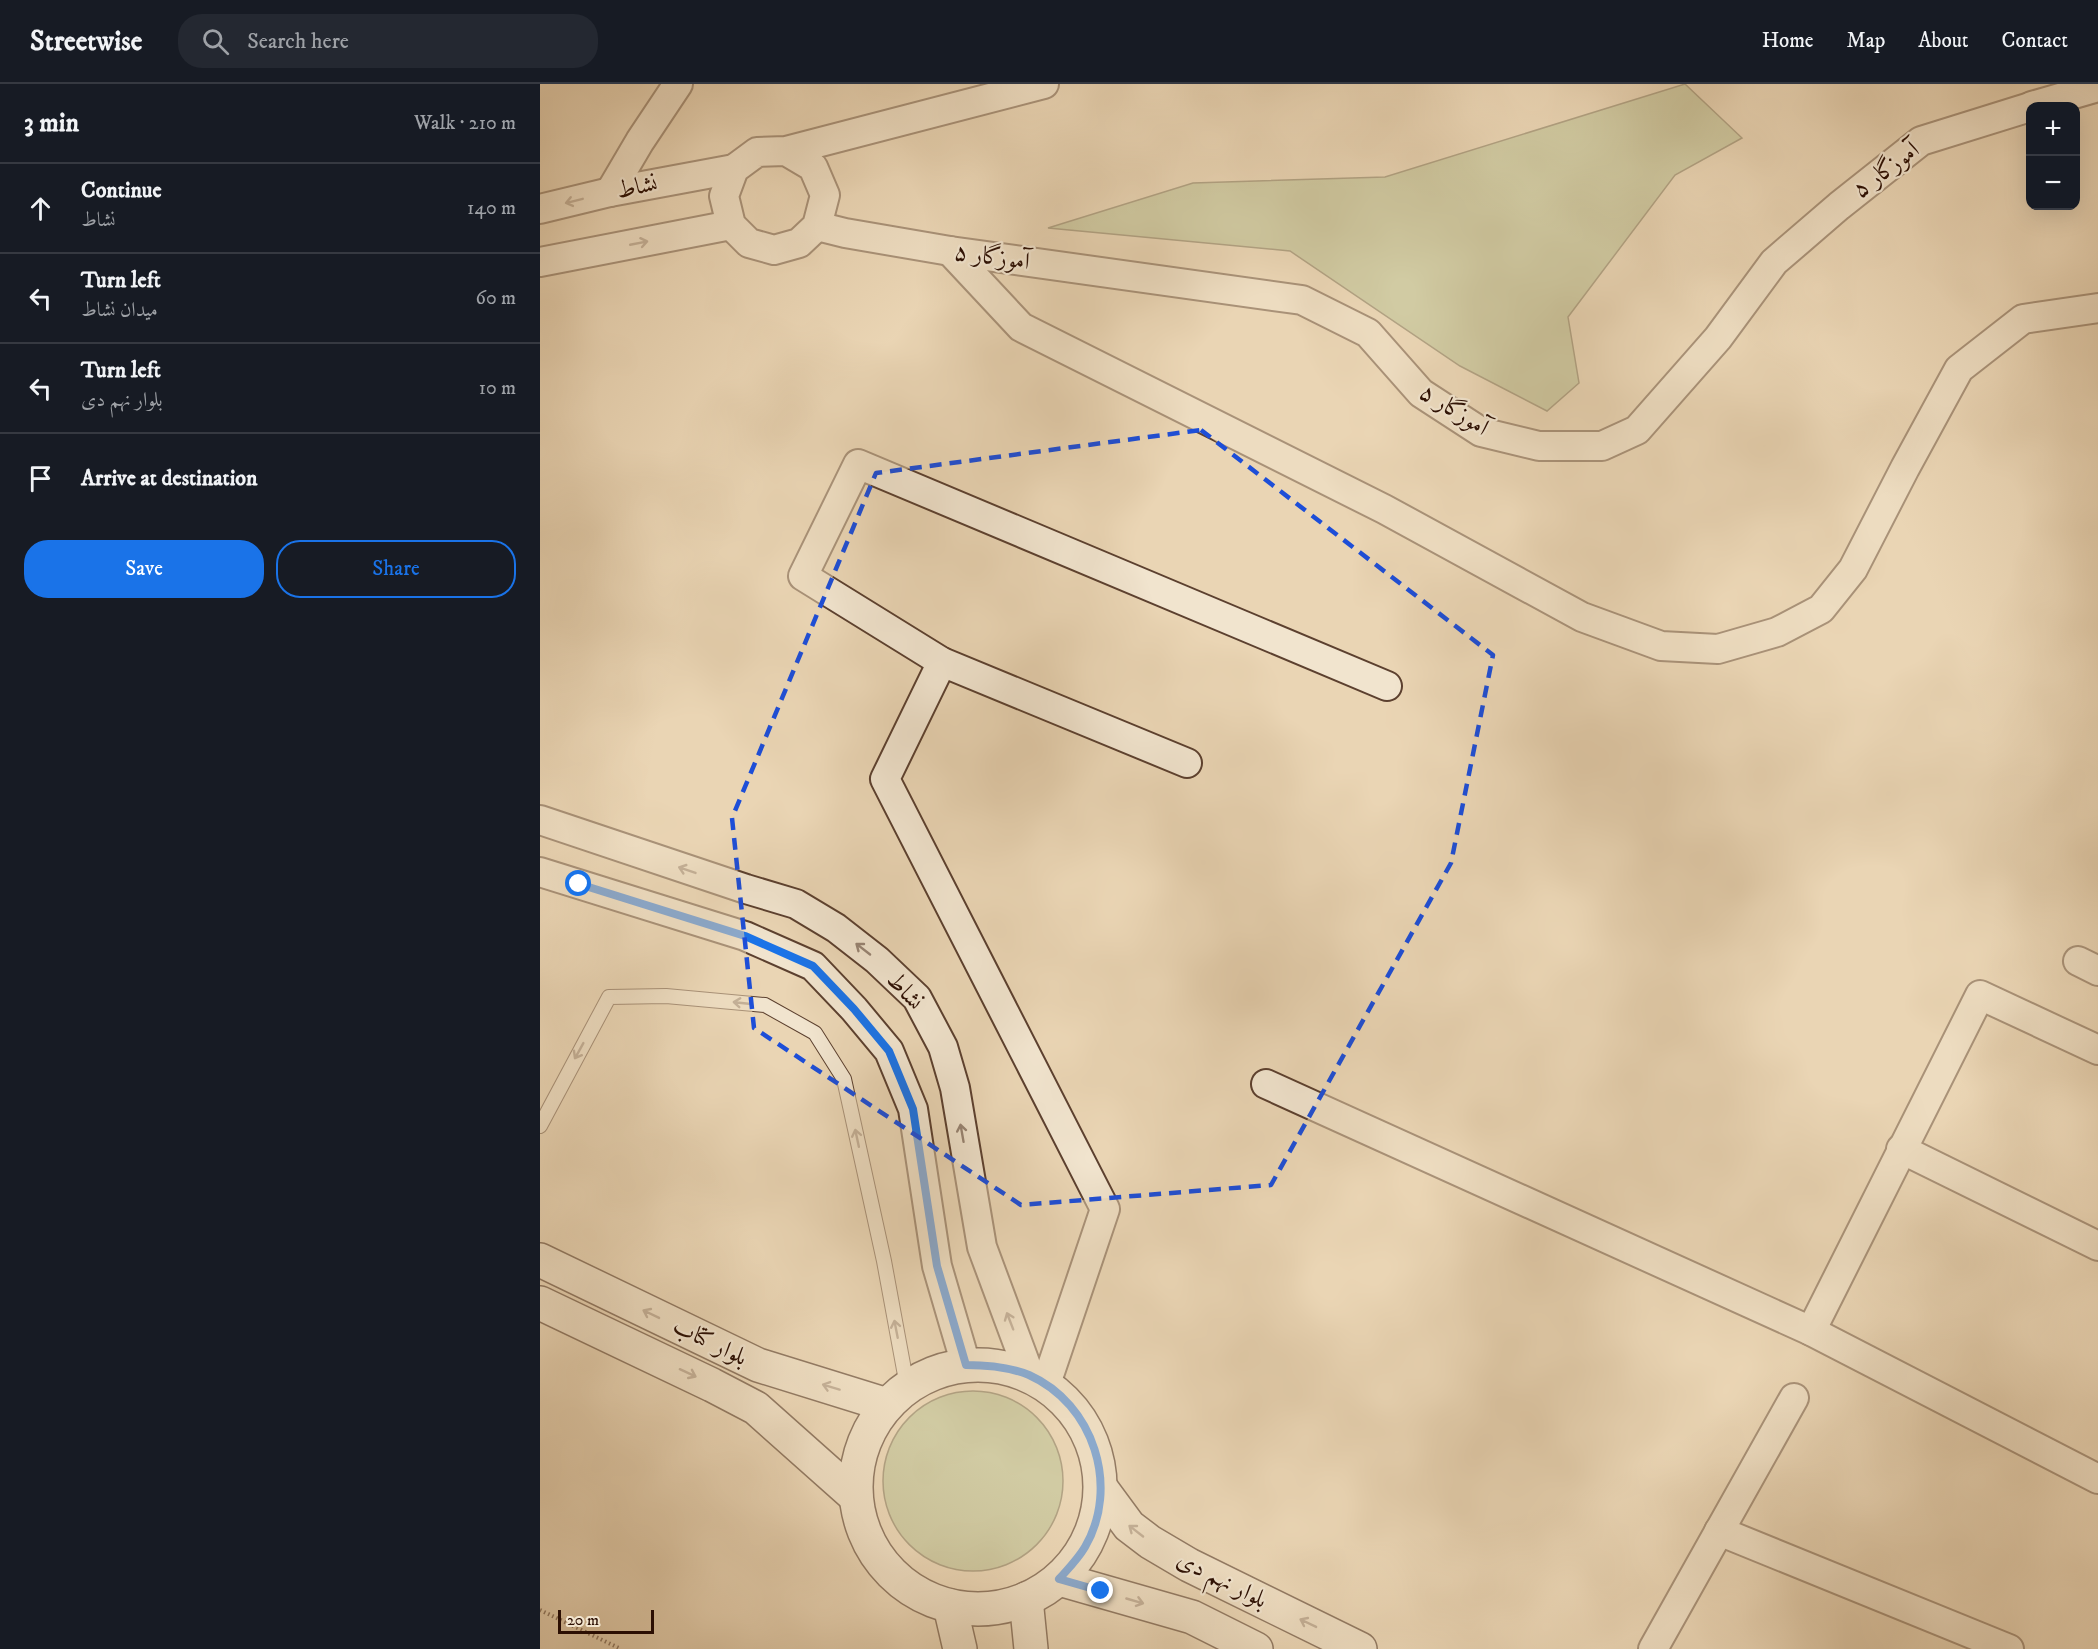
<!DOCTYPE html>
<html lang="en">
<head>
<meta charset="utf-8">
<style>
  :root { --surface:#171b24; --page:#242831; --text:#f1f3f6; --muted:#9ea1a6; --line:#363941; --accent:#1a73e8 }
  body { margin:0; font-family:"IM FELL DW Pica",Amiri,serif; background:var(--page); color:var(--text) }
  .controls { position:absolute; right:18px; top:18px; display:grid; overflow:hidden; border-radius:12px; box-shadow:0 6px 24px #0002 }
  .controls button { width:54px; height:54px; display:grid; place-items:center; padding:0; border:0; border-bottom:2px solid var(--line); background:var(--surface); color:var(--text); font:30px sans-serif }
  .scale { position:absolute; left:18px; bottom:15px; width:96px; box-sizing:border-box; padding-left:6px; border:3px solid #2c0f03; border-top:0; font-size:16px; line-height:21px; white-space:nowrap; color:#2c0f03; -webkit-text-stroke:4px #f1e4ce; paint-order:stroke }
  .stop { position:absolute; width:18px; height:18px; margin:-14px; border:4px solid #1a73e8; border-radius:50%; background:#fff }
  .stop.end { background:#1a73e8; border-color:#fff; box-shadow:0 2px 6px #0008 }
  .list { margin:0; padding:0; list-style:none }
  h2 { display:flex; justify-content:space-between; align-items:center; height:78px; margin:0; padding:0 24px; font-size:26px }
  h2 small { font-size:20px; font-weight:400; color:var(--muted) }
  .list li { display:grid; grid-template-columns:39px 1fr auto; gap:18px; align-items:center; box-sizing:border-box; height:90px; padding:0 24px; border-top:2px solid var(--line) }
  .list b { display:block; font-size:22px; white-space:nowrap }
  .list p { margin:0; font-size:20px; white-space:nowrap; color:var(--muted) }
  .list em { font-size:20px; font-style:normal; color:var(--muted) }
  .actions { display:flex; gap:12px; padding:18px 24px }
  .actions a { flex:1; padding:14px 0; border:2px solid var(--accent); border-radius:24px; text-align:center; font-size:21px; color:var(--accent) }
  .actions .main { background:var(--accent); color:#fff }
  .icon { flex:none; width:33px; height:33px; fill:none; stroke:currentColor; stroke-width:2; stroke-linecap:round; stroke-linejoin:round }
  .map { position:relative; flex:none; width:1558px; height:1565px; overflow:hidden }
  header { display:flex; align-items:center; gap:36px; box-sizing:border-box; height:84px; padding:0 30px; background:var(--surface); border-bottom:2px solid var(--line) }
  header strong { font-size:28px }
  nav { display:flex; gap:33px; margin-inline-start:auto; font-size:21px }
  .search { width:420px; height:54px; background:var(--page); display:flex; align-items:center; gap:15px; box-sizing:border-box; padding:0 21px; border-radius:24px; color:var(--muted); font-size:22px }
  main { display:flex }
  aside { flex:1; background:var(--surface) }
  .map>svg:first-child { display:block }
  .green { fill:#b4be8f; stroke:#706649; stroke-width:1.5 }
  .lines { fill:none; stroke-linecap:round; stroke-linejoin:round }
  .service-casing { stroke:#5c402f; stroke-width:16 }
  .minor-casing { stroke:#5c402f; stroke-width:32 }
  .secondary-casing { stroke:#2c0f03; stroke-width:36 }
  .path { stroke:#2c0f03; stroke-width:4; stroke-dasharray:1.5 3; stroke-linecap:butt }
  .service { stroke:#f1e4ce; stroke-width:14 }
  .minor { stroke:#f1e4ce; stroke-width:28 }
  .secondary { stroke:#f1e4ce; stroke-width:33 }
  .oneway { stroke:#988473 }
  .route { stroke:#1a73e8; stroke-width:8 }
  .marked { fill:none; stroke:#1d4ed8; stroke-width:4.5; stroke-dasharray:12 8; stroke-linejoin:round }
  .labels { text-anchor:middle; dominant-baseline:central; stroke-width:4.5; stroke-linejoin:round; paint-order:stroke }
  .street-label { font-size:24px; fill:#2c0f03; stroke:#f1e4ce }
</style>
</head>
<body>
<header>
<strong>Streetwise</strong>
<div class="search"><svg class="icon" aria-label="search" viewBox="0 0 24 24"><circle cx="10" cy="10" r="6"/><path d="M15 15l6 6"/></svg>Search here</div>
<nav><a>Home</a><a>Map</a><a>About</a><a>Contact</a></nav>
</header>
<main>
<aside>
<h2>3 min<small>Walk · 210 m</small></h2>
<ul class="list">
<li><svg class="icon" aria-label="ahead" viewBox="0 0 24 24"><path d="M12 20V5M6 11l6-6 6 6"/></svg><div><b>Continue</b><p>نشاط</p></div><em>140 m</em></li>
<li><svg class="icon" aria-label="left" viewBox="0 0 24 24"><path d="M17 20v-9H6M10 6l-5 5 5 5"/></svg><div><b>Turn left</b><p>میدان نشاط</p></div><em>60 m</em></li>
<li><svg class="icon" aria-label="left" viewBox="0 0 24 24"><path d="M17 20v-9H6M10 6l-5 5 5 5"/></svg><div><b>Turn left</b><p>بلوار نهم دی</p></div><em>10 m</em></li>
<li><svg class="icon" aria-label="arrive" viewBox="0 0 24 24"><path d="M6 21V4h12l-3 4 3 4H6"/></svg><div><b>Arrive at destination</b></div></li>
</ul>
<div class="actions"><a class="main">Save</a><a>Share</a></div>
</aside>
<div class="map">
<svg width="1558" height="1565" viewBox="0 0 1558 1565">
  <rect width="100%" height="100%" fill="#ead5b4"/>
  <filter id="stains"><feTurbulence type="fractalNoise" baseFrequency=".00333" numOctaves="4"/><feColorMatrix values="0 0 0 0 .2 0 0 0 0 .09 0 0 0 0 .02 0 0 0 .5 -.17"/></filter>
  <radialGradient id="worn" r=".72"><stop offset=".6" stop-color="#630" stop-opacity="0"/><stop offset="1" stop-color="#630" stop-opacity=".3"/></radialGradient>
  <g class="green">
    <path d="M1145,0L1202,54L1135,91L1028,233L1039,299L1007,327L920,282L750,167L508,144L653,99L845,93Z"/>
    <circle cx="433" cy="1397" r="90"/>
  </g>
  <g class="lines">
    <g class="service-casing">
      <path id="service" d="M0,1042L69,913L126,912L225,921L275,949L304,995L344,1177L367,1302"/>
    </g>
    <g class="minor-casing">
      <g id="minor">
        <path d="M1492,22L1558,3"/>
        <path d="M246,67L273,83L285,111L277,142L259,159L234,166L209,159L191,141L184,112L194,85L217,68L246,67L504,0"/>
        <path d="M70,108L100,57L138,0"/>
        <path d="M0,125L70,108L194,85"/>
        <path d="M277,142L305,149L410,167L762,216L828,249L881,309L941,348L999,362H1062L1097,346L1178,254L1234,178L1299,122L1381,57L1490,23"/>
        <path d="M410,167L481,243L844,425L1042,533L1121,562L1178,565L1237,548L1281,525L1313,485L1365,384L1419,285L1483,235L1558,224"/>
        <path d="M0,178L191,141"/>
        <path d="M402,578L345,695L565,1125L506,1300"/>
        <path d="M647,679L402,578L263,492L318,380L847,602"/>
        <path d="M0,736L206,805L256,820L296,844L337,876L377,914L403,963L415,1004L442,1163L490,1292"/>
        <path d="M0,788L205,852L273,882L314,925L349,967L373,1025L397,1182L426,1281"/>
        <path d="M1538,877L1558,887"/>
        <path d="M726,1000L1271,1247L1558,1395"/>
        <path d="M1361,1065L1558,1162"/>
        <path d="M1271,1247L1440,911L1558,966"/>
        <path d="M1179,1447L1469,1565"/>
        <path d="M1113,1565L1254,1314"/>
      </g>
    </g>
    <g class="secondary-casing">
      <g id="secondary">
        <path d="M0,1176L218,1281L347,1321"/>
        <path d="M0,1219L172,1301L216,1324L316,1413"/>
        <circle cx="438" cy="1403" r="122"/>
        <path d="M561,1404L589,1442L610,1458L649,1481L820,1565"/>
        <path d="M519,1495L652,1533L716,1565"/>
        <path d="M486,1515L491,1565"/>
        <path d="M410,1522L420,1565"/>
      </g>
    </g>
    <path class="path" d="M0,1526L81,1565"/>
    <use href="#service" class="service"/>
    <use href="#minor" class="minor"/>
    <use href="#secondary" class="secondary"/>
  </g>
  <defs><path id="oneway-shaft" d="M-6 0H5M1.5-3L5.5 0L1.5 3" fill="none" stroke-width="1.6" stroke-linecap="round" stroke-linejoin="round" transform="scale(1.5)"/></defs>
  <g class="oneway">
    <use href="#oneway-shaft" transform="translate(34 117) rotate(166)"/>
    <use href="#oneway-shaft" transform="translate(99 159) rotate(-11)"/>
    <use href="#oneway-shaft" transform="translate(147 786) rotate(-161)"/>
    <use href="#oneway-shaft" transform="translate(323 865) rotate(-142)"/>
    <use href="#oneway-shaft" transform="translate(202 919) rotate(-174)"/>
    <use href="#oneway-shaft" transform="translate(39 967) rotate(119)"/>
    <use href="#oneway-shaft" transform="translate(422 1049) rotate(-100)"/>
    <use href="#oneway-shaft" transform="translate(317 1054) rotate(-102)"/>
    <use href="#oneway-shaft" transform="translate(111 1230) rotate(-154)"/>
    <use href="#oneway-shaft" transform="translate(470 1237) rotate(-111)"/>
    <use href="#oneway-shaft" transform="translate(356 1245) rotate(-101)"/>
    <use href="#oneway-shaft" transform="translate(148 1289) rotate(25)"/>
    <use href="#oneway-shaft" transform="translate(291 1303) rotate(-163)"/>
    <use href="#oneway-shaft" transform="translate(596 1447) rotate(-142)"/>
    <use href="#oneway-shaft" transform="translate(595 1517) rotate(16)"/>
    <use href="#oneway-shaft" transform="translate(768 1539) rotate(-154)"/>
  </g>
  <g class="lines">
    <path class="route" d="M39,800L205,852L273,882L314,925L349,967L373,1025L397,1182L426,1281C448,1281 469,1283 489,1291C554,1320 580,1403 545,1463C538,1475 528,1485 519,1495L561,1507"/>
  </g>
  <path d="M0 0H1558V1565H0ZM661,346L953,571L911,779L731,1101L481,1121L214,944L192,734L336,389Z" fill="#ead5b4" fill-opacity=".55" fill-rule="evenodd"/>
  <path class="marked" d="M661,346L953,571L911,779L731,1101L481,1121L214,944L192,734L336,389Z"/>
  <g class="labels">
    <g class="street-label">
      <text transform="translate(1346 86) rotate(-37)">آموزگار ۵</text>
      <text transform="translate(97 103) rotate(-11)">نشاط</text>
      <text transform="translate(452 173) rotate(8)">آموزگار ۵</text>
      <text transform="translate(914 326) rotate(32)">آموزگار ۵</text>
      <text transform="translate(365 907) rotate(49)">نشاط</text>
      <text transform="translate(170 1258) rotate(26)">بلوار کتاب</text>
      <text transform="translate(682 1496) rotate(27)">بلوار نهم دی</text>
    </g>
  </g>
  <rect width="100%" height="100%" filter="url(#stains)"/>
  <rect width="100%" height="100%" fill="url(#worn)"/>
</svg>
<div class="controls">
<button>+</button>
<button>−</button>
</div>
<div class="scale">20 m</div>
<div class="stop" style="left:39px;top:800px"></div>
<div class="stop end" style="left:561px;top:1507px"></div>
</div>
</main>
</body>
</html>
